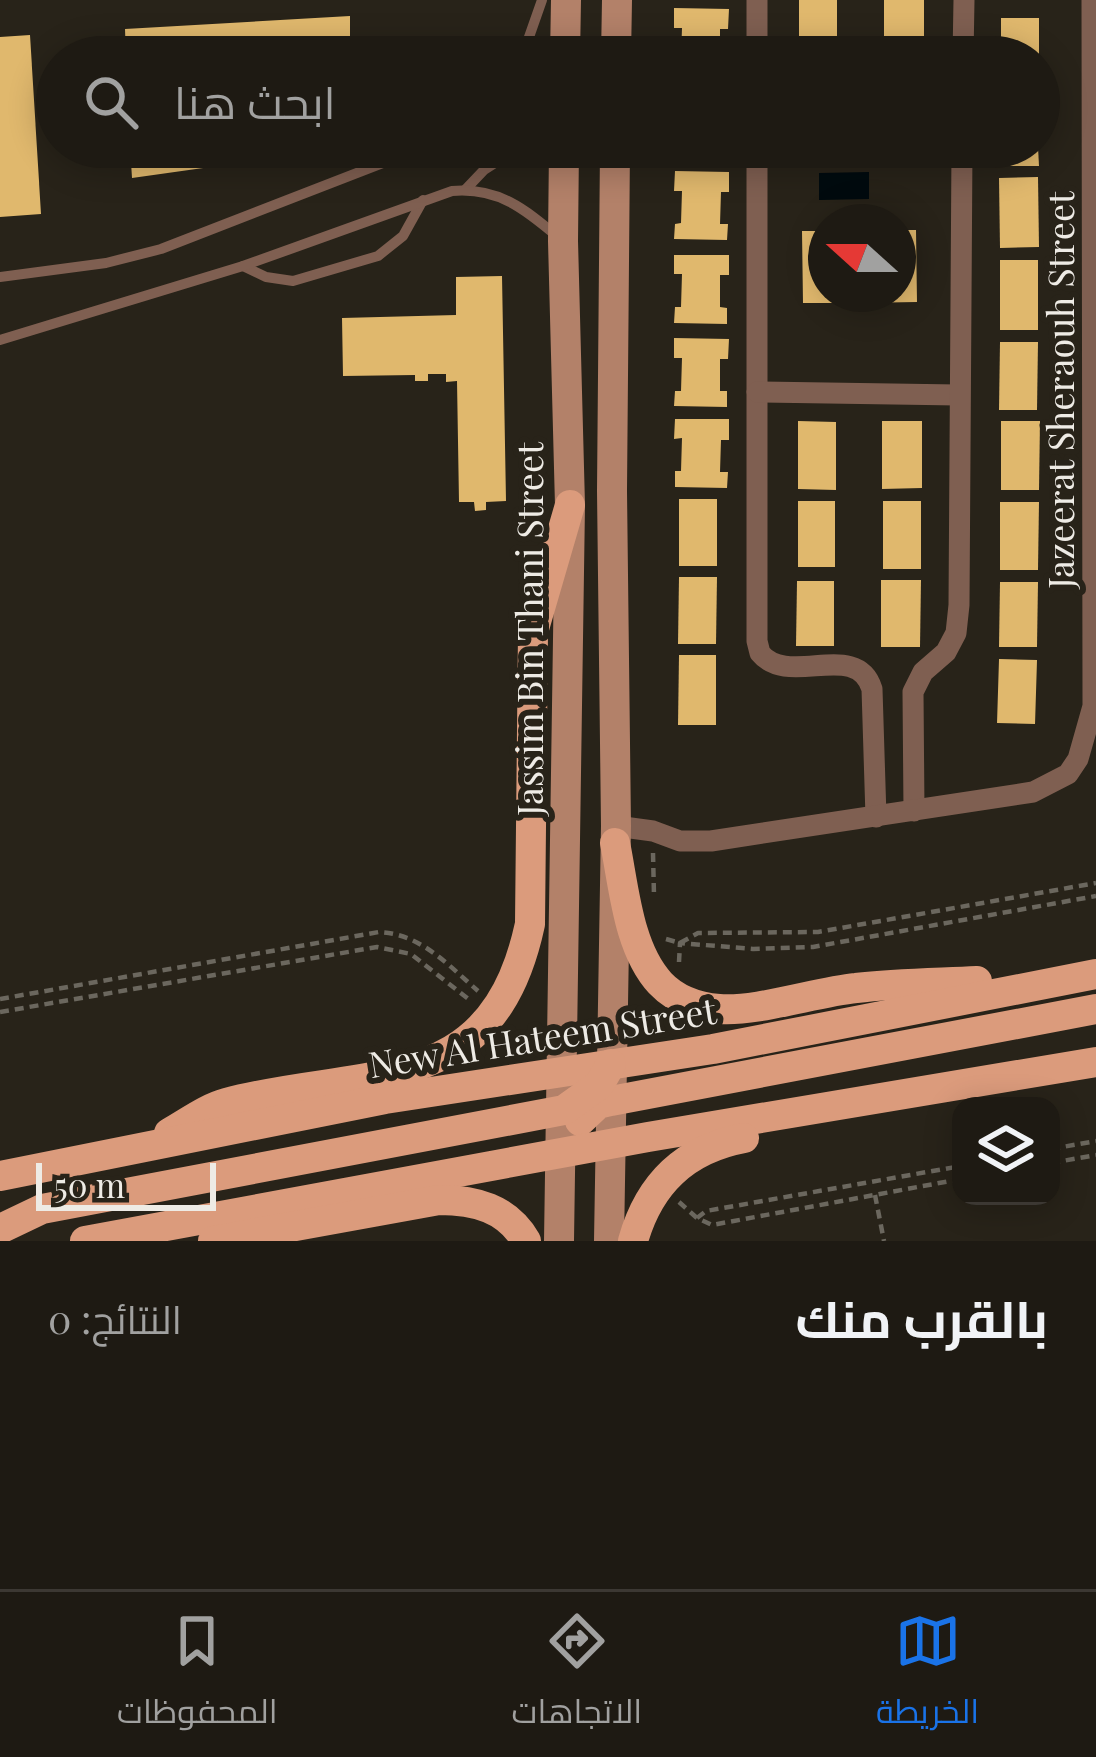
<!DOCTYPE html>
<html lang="ar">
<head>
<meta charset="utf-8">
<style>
  :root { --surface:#1e1a13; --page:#2b2721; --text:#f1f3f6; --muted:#a1a1a0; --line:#3c3833; --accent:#1a73e8 }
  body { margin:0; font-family:"Playfair Display",Cairo,serif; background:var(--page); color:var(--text); direction:rtl }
  .controls { position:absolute; right:36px; bottom:36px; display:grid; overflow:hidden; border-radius:24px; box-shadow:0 6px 30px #0003 }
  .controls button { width:108px; height:108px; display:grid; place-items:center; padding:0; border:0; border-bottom:3px solid var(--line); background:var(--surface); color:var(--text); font:60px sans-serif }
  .compass { position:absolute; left:808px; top:204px; width:108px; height:108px; border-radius:50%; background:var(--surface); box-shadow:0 6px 30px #0003; rotate:291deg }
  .scale { position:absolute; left:36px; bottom:30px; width:180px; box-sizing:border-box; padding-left:12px; border:6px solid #eeebe5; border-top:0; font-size:33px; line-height:42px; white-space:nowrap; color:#eeebe5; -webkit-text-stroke:9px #282319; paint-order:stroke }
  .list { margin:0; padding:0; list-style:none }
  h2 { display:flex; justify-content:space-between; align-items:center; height:156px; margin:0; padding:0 48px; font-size:51px }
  h2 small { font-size:39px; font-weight:400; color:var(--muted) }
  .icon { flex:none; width:66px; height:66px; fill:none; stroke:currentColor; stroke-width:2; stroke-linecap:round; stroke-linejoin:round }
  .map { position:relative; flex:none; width:1096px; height:1241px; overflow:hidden; direction:ltr }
  .search { position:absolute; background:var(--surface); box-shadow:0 6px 30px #0003; left:36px; right:36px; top:36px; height:132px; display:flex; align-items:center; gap:30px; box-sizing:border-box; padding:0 42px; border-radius:66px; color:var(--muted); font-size:45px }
  .sheet { height:348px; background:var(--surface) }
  nav { display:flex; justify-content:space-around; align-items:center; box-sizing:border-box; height:168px; border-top:3px solid var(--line); background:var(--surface); font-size:33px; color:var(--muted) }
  nav a { display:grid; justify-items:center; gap:6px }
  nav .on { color:var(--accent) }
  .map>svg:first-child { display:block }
  .water { fill:#010b0f }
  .building { fill:#e0b86d }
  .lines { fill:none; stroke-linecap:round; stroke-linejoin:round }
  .path { stroke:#6b675e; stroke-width:4.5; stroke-dasharray:9 6; stroke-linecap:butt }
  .lane { stroke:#7f5f51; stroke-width:10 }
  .street { stroke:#7f5f51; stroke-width:21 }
  .secondary { stroke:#b38169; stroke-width:30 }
  .primary { stroke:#db9b7c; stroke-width:30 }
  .labels { text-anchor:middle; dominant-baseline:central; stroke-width:12; stroke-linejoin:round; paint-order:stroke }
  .street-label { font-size:36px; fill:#eeebe5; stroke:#282319 }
</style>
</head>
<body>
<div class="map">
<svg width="1096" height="1241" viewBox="0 0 1096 1241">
  <rect width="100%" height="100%" fill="#282319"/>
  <path class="water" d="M869,172V199L819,200V173Z"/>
  <g class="building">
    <rect x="799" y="0" width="38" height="56"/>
    <rect x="884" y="0" width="40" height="57"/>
    <path d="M674,8L729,9L728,29H720V57H681L682,28H674Z"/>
    <path d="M350,16V57H126L125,29Z"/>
    <rect x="1001" y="18" width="38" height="39"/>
    <path d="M30,35L41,214L0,217V37Z"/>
    <path d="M130,147H291L292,148L253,161L132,178Z"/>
    <path d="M675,147H728L727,159L675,158Z"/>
    <path d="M1001,147H1038L1039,166H1001Z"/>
    <path d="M675,171L729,172V192H721L720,224H728L727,240L674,239L675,224L681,223L682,191H674Z"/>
    <path d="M1038,177L1039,247L1000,248L999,178Z"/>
    <path d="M898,230H916L917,302L859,303V310H849V303H803L802,231H826V294H898Z"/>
    <path d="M674,255H729V275H720V307L727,308V324L674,323L675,307H681L682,274H674Z"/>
    <rect x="1000" y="260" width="38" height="70"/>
    <path d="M502,276L506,501L486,502V510L475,511L474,502H459L457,381L446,382V374H428V381H415V375L343,376L342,318L456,315V277Z"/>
    <path d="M674,338L729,339L728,359H720V391H727V407L674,406L675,391H681L682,358H674Z"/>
    <path d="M1000,342H1038L1037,410H999Z"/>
    <path d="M675,419H729V440H721L720,472H728L727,488L675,487V471H681L682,438L674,439Z"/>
    <path d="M798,421L836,422V490L798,489Z"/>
    <path d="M882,421H922V488L882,489Z"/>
    <path d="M1001,421H1040L1039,490H1001Z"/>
    <rect x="679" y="499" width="38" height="67"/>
    <rect x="798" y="501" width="37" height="66"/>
    <rect x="883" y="501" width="38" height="68"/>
    <path d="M1000,502H1039L1038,570H1000Z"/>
    <path d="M679,577H717L716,644H678Z"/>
    <path d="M881,580H921L920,647H881Z"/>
    <path d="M797,581H834V646H796Z"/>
    <path d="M1000,582H1038L1037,647H999Z"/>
    <path d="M679,655H716V725H678Z"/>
    <path d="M999,659L1037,660L1035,724L997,723Z"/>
  </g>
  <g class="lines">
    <g class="path">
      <path d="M653,853L654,896"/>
      <path d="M666,939L680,943L698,933L818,932L1096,883"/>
      <path d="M679,962L680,943L753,949L813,947L1096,896"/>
      <path d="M0,999L379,932C421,934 448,965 478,991"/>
      <path d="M0,1012L377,947L411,954L471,1001"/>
      <path d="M1051,1149L1096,1141"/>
      <path d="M1051,1163L1096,1155"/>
      <path d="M875,1195L884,1241"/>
      <path d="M679,1202L697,1218L712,1225L961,1179"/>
      <path d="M697,1218L706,1211L961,1166"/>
    </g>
    <g class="lane">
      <path d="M522,57L542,0"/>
      <path d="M465,190L484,170L520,147"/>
      <path d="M243,266L266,277L293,281L378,256L403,236L423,200"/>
      <path d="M0,277L106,263L161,249L424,147"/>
      <path d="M0,340L243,266L452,191C498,187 525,209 558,237"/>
    </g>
    <g class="street">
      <path d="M757,57V0"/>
      <path d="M963,57L964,0"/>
      <path d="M757,147V641L760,653C788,688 857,639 872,689L876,817"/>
      <path d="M757,392L958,395"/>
      <path d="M914,811L913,692L923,672L946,652L956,633L959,605L962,147"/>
      <path d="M616,826L653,831L680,841H711L1033,792L1068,774L1078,759L1093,706L1092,0"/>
    </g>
    <g class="secondary">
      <path d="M565,57L566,0"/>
      <path d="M616,57L617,0"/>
      <path d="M559,1241L570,505L563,241L564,147"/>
      <path d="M609,1241L616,826L612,491L615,147"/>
    </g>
    <g class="primary">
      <path d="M615,843C624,887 628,948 660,983C675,999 697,1007 719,1009C757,1012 816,992 856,988C896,983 937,983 977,981"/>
      <path d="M580,1121L598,1104L611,1101L1096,1009"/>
      <path d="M169,1133C187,1123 207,1108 226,1103C364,1066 492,1102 530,924L533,632L570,505"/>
      <path d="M0,1176L385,1099L713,1049L1096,974"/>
      <path d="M0,1229L42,1209L564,1110L599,1085L611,1064"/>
      <path d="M85,1241L648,1137L1096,1062"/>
      <path d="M213,1241L439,1200C475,1200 507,1208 526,1241"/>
      <path d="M633,1241C649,1184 685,1149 744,1138"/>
    </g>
  </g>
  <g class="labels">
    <g class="street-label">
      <text transform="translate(1059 390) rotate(-90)">Jazeerat Sheraouh Street</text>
      <text transform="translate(528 629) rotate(-90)">Jassim Bin Thani Street</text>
      <text transform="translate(542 1036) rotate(-9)">New Al Hateem Street</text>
    </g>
  </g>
</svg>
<div class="controls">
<button><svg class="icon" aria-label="layers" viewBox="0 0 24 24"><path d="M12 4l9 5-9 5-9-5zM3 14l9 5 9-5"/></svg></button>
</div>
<svg class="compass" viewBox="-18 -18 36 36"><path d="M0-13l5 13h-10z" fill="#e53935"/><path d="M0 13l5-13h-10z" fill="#a1a1a0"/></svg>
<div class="scale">50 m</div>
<div class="search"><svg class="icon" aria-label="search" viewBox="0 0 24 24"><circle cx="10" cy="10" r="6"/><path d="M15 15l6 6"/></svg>ابحث هنا</div>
</div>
<section class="sheet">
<h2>بالقرب منك<small>النتائج: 0</small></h2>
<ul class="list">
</ul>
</section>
<nav>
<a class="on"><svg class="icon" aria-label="map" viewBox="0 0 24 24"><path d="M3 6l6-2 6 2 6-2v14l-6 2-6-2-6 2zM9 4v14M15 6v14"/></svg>الخريطة</a>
<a><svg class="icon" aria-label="directions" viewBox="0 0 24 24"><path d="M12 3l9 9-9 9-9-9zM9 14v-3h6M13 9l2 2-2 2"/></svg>الاتجاهات</a>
<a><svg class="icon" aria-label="saved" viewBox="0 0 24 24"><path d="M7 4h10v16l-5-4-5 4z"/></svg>المحفوظات</a>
</nav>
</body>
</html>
